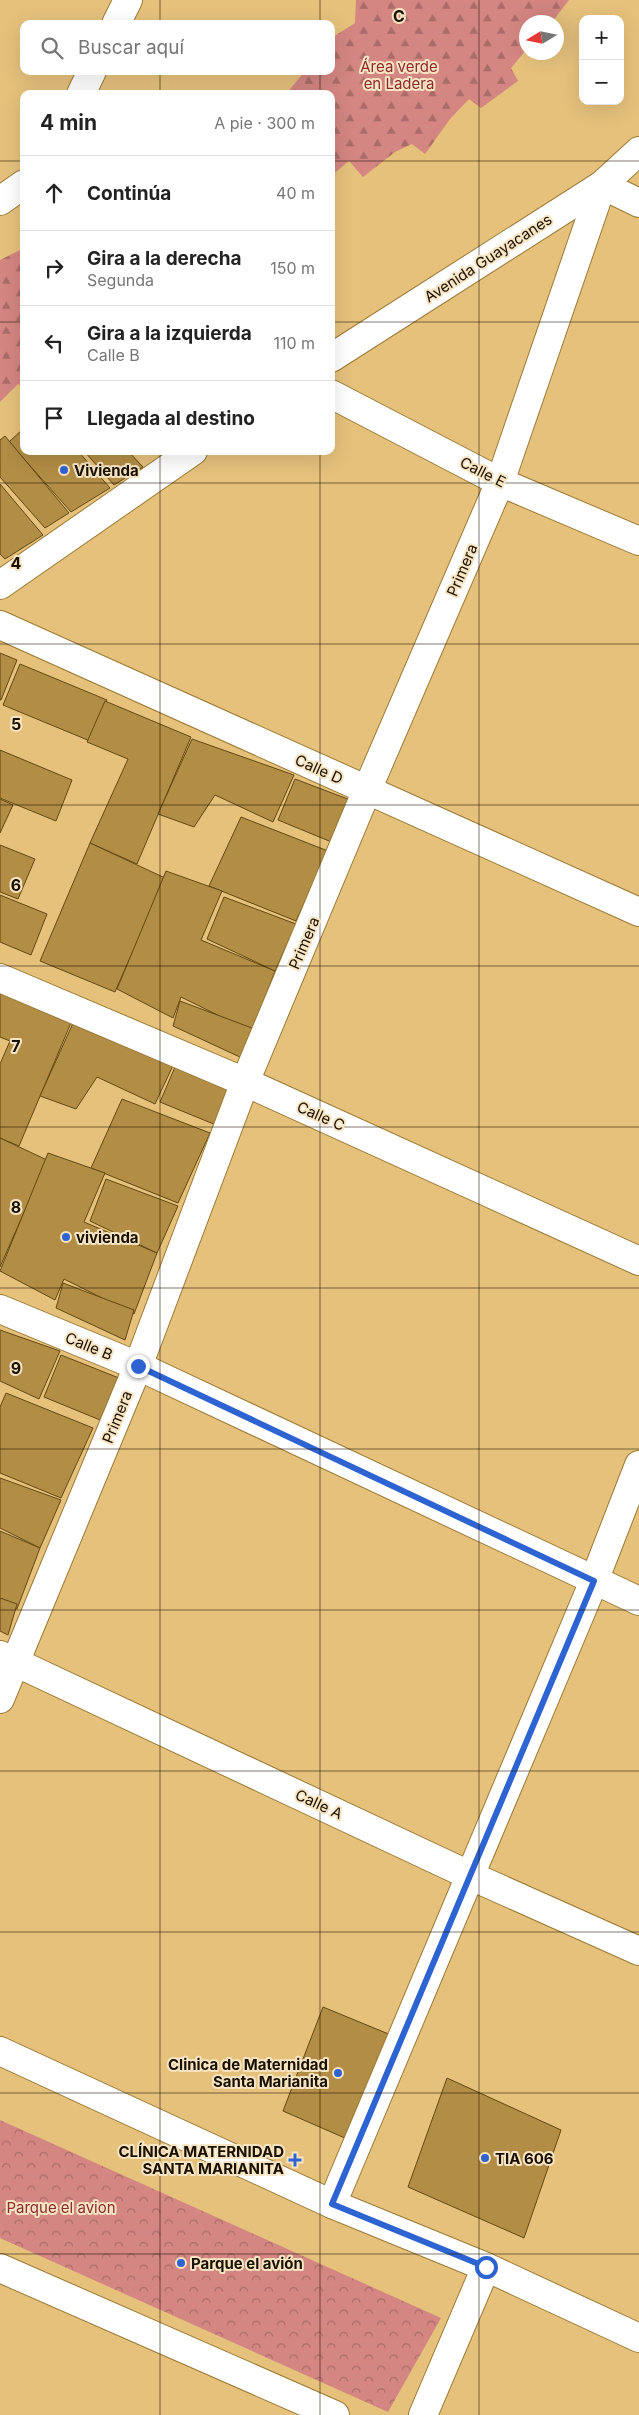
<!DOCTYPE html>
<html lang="es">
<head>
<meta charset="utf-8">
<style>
  :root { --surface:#fff; --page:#f6f6f6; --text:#222; --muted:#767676; --line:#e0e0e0 }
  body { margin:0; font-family:Inter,sans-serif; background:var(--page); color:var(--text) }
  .controls { position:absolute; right:15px; top:15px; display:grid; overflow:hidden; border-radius:10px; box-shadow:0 5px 20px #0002 }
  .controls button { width:45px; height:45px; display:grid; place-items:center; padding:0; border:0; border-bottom:1px solid var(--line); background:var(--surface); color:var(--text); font:25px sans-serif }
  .compass { position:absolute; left:519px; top:15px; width:45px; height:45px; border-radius:50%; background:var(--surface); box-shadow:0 5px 20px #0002; rotate:260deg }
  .stop { position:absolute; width:15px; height:15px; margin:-11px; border:4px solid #2e63d2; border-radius:50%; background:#fff }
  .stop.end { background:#2e63d2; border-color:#fff; box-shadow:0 1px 5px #0008 }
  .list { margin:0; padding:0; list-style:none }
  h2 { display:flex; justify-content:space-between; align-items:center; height:65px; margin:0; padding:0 20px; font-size:21px }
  h2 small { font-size:16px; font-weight:400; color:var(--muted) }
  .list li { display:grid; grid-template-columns:32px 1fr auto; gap:15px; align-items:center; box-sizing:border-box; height:75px; padding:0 20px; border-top:1px solid var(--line) }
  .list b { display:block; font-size:19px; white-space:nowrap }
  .list p { margin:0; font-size:16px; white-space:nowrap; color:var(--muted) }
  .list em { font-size:16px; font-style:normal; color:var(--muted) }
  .icon { flex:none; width:28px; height:28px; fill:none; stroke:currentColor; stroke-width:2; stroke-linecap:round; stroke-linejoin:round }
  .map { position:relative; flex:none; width:639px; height:2415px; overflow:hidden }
  .search { position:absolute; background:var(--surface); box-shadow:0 5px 20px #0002; left:20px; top:20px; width:315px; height:55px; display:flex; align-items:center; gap:12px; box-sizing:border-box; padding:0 18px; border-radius:10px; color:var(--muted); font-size:19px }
  .panel { position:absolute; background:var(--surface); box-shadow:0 5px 20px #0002; left:20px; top:90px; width:315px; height:365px; border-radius:10px }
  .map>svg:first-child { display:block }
  .forest { fill:url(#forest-firs) }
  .park { fill:url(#park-crowns) }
  .building { fill:#b28d45; stroke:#624912 }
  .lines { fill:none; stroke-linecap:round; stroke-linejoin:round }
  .minor-casing { stroke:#9c7a35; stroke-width:30 }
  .major-casing { stroke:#9c7a35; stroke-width:30 }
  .minor { stroke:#fff; stroke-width:28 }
  .major { stroke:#fff; stroke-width:28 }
  .route { stroke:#2e63d2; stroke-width:6 }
  .grid { fill:none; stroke:#1a1000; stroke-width:1; stroke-opacity:0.55 }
  .poi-dot { fill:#2e63d2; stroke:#f7e4c3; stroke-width:2 }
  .labels { text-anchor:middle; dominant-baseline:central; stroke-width:4; stroke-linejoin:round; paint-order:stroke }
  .park-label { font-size:15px; fill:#8b2b2e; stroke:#f7e4c3 }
  .street-label { font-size:15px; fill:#1a1000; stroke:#f7e4c3 }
  .poi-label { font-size:15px; font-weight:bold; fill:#1a1000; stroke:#f7e4c3; text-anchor:start }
  .grid-label { font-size:16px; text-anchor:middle; font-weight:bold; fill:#1a1000; stroke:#f7e4c3; stroke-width:4; stroke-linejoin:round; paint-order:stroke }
</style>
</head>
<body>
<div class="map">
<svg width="639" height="2415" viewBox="0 0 639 2415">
  <defs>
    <pattern id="forest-firs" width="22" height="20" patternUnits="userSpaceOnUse" patternTransform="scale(1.25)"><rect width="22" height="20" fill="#d38682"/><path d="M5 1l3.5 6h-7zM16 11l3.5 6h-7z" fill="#aa6c68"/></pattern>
    <pattern id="park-crowns" width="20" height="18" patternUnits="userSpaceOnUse" patternTransform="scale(1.25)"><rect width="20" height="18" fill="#d38682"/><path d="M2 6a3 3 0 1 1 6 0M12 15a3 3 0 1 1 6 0" fill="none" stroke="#aa6c68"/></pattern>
  </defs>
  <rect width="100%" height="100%" fill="#e5c17c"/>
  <g class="forest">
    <path d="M356,0H569L552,22H526V50L511,68L518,81L481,108L469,99L450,119L425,154L412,144L395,152L363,177L349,161L331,176V94H286L305,71H331V40L336,35L355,23Z"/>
    <path d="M24,248V388L18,384L0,402V260Z"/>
  </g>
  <path class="park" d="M0,2120L441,2318L388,2412L0,2238Z"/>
  <g class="building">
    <path d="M24,428V451H78L110,488L71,512L9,442Z"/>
    <path d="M5,436L69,513L45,528L0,477V440Z"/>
    <path d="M84,451H128L143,467L114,485Z"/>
    <path d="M0,484L43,535L5,559L0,554Z"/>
    <path d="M0,653L17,660L1,700H0Z"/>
    <path d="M20,664L107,700L90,741L3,705Z"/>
    <path d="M105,701L191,737L137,864L90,843L128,759L87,742Z"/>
    <path d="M192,739L294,775L273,822L215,795L194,827L158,814Z"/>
    <path d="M0,750L72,780L56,821L0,798Z"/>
    <path d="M295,779L353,801L334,843L278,820Z"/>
    <path d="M0,799L13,805L0,833Z"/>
    <path d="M241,817L328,851L296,921L209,886Z"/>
    <path d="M90,843L165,878L115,992L40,961Z"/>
    <path d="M0,845L35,859L18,899L0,892Z"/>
    <path d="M166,871L222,891L201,940L275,971L252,1032L181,997L173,1018L117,989Z"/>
    <path d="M0,895L47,914L31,955L0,942Z"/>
    <path d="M224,897L296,924L275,971L207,939Z"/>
    <path d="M0,988L73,1018L19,1146L0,1138V1064L10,1041L0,1037Z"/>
    <path d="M180,1001L252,1028L242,1058L173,1026Z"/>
    <path d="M74,1021L177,1057L155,1104L97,1077L76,1109L40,1096Z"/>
    <path d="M178,1060L235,1083L216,1125L160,1102Z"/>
    <path d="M122,1099L210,1133L178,1203L91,1168Z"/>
    <path d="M0,1138L47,1160L0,1267Z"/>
    <path d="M48,1153L105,1173L84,1222L157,1253L134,1314L64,1279L55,1300L0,1271Z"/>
    <path d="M106,1179L178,1206L157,1253L90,1221Z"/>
    <path d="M63,1283L134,1310L125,1340L56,1308Z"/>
    <path d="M0,1330L60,1351L39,1399L0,1381Z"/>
    <path d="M61,1355L119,1378L100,1420L44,1397Z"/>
    <path d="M6,1393L93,1428L61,1498L0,1473V1407Z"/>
    <path d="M0,1478L61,1500L40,1548L0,1528Z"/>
    <path d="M0,1531L40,1548L17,1609L0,1601Z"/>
    <path d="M0,1598L17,1604L8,1635L0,1631Z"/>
    <path d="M323,2007L391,2035L354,2142L283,2111Z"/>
    <path d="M447,2078L561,2130L524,2238L408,2187Z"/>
  </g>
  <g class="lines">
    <g class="minor-casing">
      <g id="minor">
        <path d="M116,24L128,0"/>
        <path d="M81,94L92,71"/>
        <path d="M0,201L24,184"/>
        <path d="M331,358L602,185L639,151"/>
        <path d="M331,394L500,482L639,541"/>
        <path d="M0,585L193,451"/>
        <path d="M0,625L639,912"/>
        <path d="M0,978L245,1082L639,1261"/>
        <path d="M0,1309L138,1366L639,1601"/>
        <path d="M0,1655L471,1876L639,1951"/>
        <path d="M0,1699L138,1366L245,1082L367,790L500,482L602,185L639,203"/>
        <path d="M332,2204L594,1581L639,1465"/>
        <path d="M0,2268L335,2415"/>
        <path d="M423,2415L486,2267"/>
      </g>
    </g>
    <g class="major-casing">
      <path id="major" d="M0,2051L332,2204L486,2267L639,2338"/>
    </g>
    <use href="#minor" class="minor"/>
    <use href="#major" class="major"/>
  </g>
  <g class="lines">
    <path class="route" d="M138,1366L594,1581L332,2204L486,2267"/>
  </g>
  <path class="grid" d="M160,0V24M320,0V24M479,0V2415M160,71V94M320,71V94M0,161H24M331,161H639M0,322H24M331,322H639M160,451V2415M320,451V2415M0,483H639M0,644H639M0,805H639M0,966H639M0,1127H639M0,1288H639M0,1449H639M0,1610H639M0,1771H639M0,1932H639M0,2093H639M0,2254H639"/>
  <g class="poi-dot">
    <circle cx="64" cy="470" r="5"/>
    <circle cx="66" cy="1237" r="5"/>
    <circle cx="338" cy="2073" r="5"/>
    <circle cx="485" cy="2158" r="5"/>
    <path d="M292.5 2152.5h5v5h5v5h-5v5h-5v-5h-5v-5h5z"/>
    <circle cx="181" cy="2263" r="5"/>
  </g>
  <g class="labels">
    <g class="park-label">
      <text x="399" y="66">Área verde<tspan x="399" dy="17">en Ladera</tspan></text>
      <text x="61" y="2207">Parque el avion</text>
    </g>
    <g class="street-label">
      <text transform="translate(488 258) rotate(-33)">Avenida Guayacanes</text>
      <text transform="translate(483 472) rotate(27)">Calle E</text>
      <text transform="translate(462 570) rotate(-67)">Primera</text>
      <text transform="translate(319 769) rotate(24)">Calle D</text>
      <text transform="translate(304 943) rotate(-67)">Primera</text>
      <text transform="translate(321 1116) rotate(24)">Calle C</text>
      <text transform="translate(89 1346) rotate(22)">Calle B</text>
      <text transform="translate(117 1417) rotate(-68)">Primera</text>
      <text transform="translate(319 1804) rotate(25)">Calle A</text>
    </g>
    <g class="poi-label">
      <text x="74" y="470">Vivienda</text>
      <text x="76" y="1237">vivienda</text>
      <text x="328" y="2064" text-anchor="end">Clinica de Maternidad<tspan x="328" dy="17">Santa Marianita</tspan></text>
      <text x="284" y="2151" text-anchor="end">CLÍNICA MATERNIDAD<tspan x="284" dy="17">SANTA MARIANITA</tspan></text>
      <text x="495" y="2158">TIA 606</text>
      <text x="191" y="2263">Parque el avión</text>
    </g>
  </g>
  <g class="grid-label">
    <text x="399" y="22">C</text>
    <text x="16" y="569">4</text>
    <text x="16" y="730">5</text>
    <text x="16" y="891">6</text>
    <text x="16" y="1052">7</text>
    <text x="16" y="1213">8</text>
    <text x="16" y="1374">9</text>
  </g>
</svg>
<div class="controls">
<button>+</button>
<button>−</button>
</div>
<svg class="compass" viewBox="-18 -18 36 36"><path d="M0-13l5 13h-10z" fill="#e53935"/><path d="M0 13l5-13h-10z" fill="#767676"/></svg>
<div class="stop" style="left:486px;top:2267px"></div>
<div class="stop end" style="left:138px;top:1366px"></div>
<div class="search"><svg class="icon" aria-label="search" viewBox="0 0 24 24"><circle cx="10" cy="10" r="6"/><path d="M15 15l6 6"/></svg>Buscar aquí</div>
<section class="panel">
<h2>4 min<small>A pie · 300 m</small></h2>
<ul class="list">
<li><svg class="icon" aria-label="ahead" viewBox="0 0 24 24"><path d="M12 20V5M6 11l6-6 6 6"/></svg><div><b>Continúa</b></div><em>40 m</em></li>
<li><svg class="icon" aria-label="right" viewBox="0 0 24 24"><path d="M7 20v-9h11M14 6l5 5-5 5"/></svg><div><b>Gira a la derecha</b><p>Segunda</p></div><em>150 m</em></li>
<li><svg class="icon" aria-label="left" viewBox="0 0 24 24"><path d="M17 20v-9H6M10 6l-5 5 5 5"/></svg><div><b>Gira a la izquierda</b><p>Calle B</p></div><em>110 m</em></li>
<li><svg class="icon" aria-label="arrive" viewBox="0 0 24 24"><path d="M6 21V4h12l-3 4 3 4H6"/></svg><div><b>Llegada al destino</b></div></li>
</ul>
</section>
</div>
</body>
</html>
